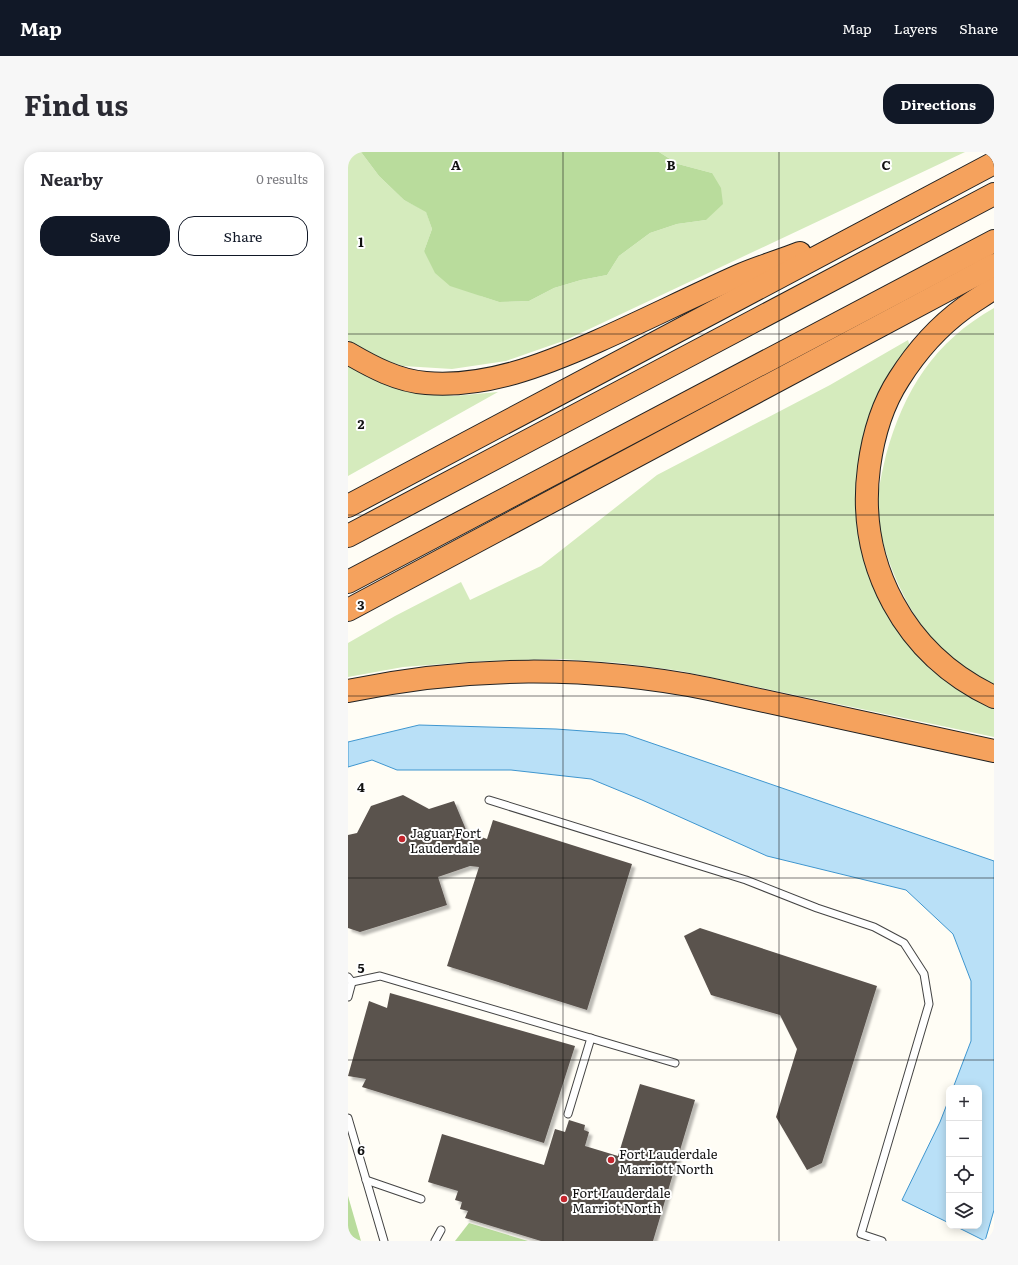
<!DOCTYPE html>
<html lang="en">
<head>
<meta charset="utf-8">
<style>
  :root { --surface:#fff; --page:#f7f7f7; --text:#2b2b33; --muted:#7c7c81; --line:#e1e1e2; --accent:#111827 }
  body { margin:0; font-family:Literata,serif; background:var(--page); color:var(--text) }
  .controls { position:absolute; right:12px; bottom:12px; display:grid; overflow:hidden; border-radius:8px; box-shadow:0 2px 10px #0003 }
  .controls button { width:36px; height:36px; display:grid; place-items:center; padding:0; border:0; border-bottom:1px solid var(--line); background:var(--surface); color:var(--text); font:20px sans-serif }
  .list { margin:0; padding:0; list-style:none }
  h2 { display:flex; justify-content:space-between; align-items:center; height:52px; margin:0; padding:0 16px; font-size:17px }
  h2 small { font-size:13px; font-weight:400; color:var(--muted) }
  .actions { display:flex; gap:8px; padding:12px 16px }
  .actions a { flex:1; padding:9px 0; border:1px solid var(--accent); border-radius:16px; text-align:center; font-size:14px; color:var(--accent) }
  .actions .main { background:var(--accent); color:#fff }
  .icon { flex:none; width:22px; height:22px; fill:none; stroke:currentColor; stroke-width:2; stroke-linecap:round; stroke-linejoin:round }
  .map { position:relative; flex:none; width:646px; height:1089px; overflow:hidden; border-radius:16px }
  header { display:flex; align-items:center; gap:24px; box-sizing:border-box; height:56px; padding:0 20px; background:var(--accent); color:#fff }
  header strong { font-size:19px }
  nav { display:flex; gap:22px; margin-inline-start:auto; font-size:14px }
  .intro { display:flex; align-items:center; justify-content:space-between; box-sizing:border-box; height:96px; padding:0 24px }
  h1 { margin:0; font-size:28px }
  .button { padding:10px 18px; border-radius:16px; background:var(--accent); color:#fff; font-size:14px; font-weight:700 }
  main { display:flex; gap:24px; padding:0 24px }
  aside { flex:1; background:var(--surface); border-radius:16px; box-shadow:0 2px 10px #0003 }
  .map>svg:first-child { display:block }
  .green { fill:#d5ebbd }
  .forest { fill:#b9dc9c }
  .water { fill:#b9e0f7; stroke:#3f96cf }
  .building { fill:#5a524d; filter:url(#shadow) }
  .lines { fill:none; stroke-linecap:round; stroke-linejoin:round }
  .lane-casing { stroke:#444; stroke-width:9 }
  .highway-casing { stroke:#222; stroke-width:24 }
  .lane { stroke:#fff; stroke-width:7 }
  .highway { stroke:#f5a25d; stroke-width:22 }
  .grid { fill:none; stroke:#111; stroke-width:1; stroke-opacity:0.55 }
  .poi-dot { fill:#c4262e; stroke:#fff; stroke-width:1.5 }
  .labels { text-anchor:middle; dominant-baseline:central; stroke-width:4; stroke-linejoin:round; paint-order:stroke }
  .poi-label { font-size:13px; fill:#111; stroke:#fff; text-anchor:start }
  .grid-label { font-size:13px; text-anchor:middle; font-weight:bold; fill:#111; stroke:#fff; stroke-width:4; stroke-linejoin:round; paint-order:stroke }
</style>
</head>
<body>
<header>
<strong>Map</strong>
<nav><a>Map</a><a>Layers</a><a>Share</a></nav>
</header>
<div class="intro"><h1>Find us</h1><a class="button">Directions</a></div>
<main>
<aside>
<h2>Nearby<small>0 results</small></h2>
<ul class="list">
</ul>
<div class="actions"><a class="main">Save</a><a>Share</a></div>
</aside>
<div class="map">
<svg width="646" height="1089" viewBox="0 0 646 1089">
  <defs>
    <filter id="shadow"><feDropShadow dx="3.5" dy="3.5" stdDeviation="1" flood-color="#0004"/></filter>
  </defs>
  <rect width="100%" height="100%" fill="#fffdf5"/>
  <g class="green">
    <path d="M0,0H13L31,24L56,48L78,59L84,77L76,99L133,144L151,150L181,149L206,136L233,128L259,123L271,104L302,81L329,72L358,68L364,21L330,12L311,0H617L218,188L158,209L104,217L55,214L21,203L0,188Z"/>
    <path d="M646,156V534C608,517 576,483 557,446C544,420 533,392 530,363C528,345 534,320 538,303C556,238 586,190 646,156Z"/>
    <path d="M560,188L562,195L513,299L508,339L511,377L553,481L583,518L623,544L646,554V585L333,519L273,511L213,507L134,509L55,515L0,525V491L47,464L113,430L122,448L193,414L309,323L482,233Z"/>
    <path d="M0,210L65,237L106,244L150,240L0,324Z"/>
  </g>
  <g class="forest">
    <path d="M13,0H311L330,12L364,21L373,36L375,52L358,68L329,72L302,81L271,104L259,123L233,128L206,136L181,149L151,150L102,134L87,121L76,99L84,77L78,60L56,48L31,24Z"/>
    <path d="M0,1044L13,1089H0Z"/>
    <path d="M121,1071L180,1089H107Z"/>
  </g>
  <g class="water">
    <path d="M71,573L208,577L277,582L646,709V1058L637,1089L607,1074H631V936H605L623,889V829L605,782L558,738L419,704L294,648L243,627L163,618H49L24,608L0,615V590Z"/>
    <path d="M601,947V1071L554,1048L592,970Z"/>
  </g>
  <g class="building">
    <path d="M55,643L81,657L106,649L119,680L139,687L145,668L284,712L239,858L99,814L131,715L122,714L90,725L99,753L12,780L0,776V683L9,681L23,654Z"/>
    <path d="M352,776L529,834L474,1011L459,1018L428,965L449,897L432,863L363,843L336,784Z"/>
    <path d="M42,841L227,894L196,991L14,935L18,927L0,924L21,849L39,856Z"/>
    <path d="M292,932L347,948L305,1089H193L117,1066L120,1059L112,1057L114,1050L107,1048L110,1039L80,1030L94,982L196,1013L207,977L217,980L221,968L237,973L236,978L241,980L237,994L270,1004Z"/>
  </g>
  <g class="lines">
    <g class="lane-casing">
      <g id="lane">
        <path d="M141,648L398,728L469,756L526,775L556,791L576,822L581,852L513,1082L534,1089"/>
        <path d="M0,825L4,830L0,845"/>
        <path d="M4,830L32,824L327,911"/>
        <path d="M220,962L243,886"/>
        <path d="M0,966L36,1089"/>
        <path d="M18,1028L73,1047"/>
        <path d="M87,1089L93,1078"/>
      </g>
    </g>
    <g class="highway-casing">
      <g id="highway">
        <path d="M646,136C636,143 626,149 616,156C590,175 568,200 551,227C534,253 525,285 521,315C508,413 557,503 646,545"/>
        <path d="M0,201C24,215 50,229 78,231C138,236 196,213 250,189C297,168 343,145 390,124C410,115 432,109 452,101"/>
        <path d="M0,354L646,11"/>
        <path d="M0,384L646,42"/>
        <path d="M0,430L646,89"/>
        <path d="M0,458L646,113"/>
        <path d="M0,539C118,514 242,513 361,537L646,599"/>
      </g>
    </g>
    <use href="#lane" class="lane"/>
    <use href="#highway" class="highway"/>
  </g>
  <path class="grid" d="M215,0V1089M431,0V1089M0,182H646M0,363H646M0,544H646M0,726H646M0,908H646"/>
  <g class="poi-dot">
    <circle cx="54" cy="687" r="4"/>
    <circle cx="263" cy="1008" r="4"/>
    <circle cx="216" cy="1047" r="4"/>
  </g>
  <g class="labels">
    <g class="poi-label">
      <text x="62" y="680">Jaguar Fort<tspan x="62" dy="15">Lauderdale</tspan></text>
      <text x="271" y="1001">Fort Lauderdale<tspan x="271" dy="15">Marriott North</tspan></text>
      <text x="224" y="1040">Fort Lauderdale<tspan x="224" dy="15">Marriot North</tspan></text>
    </g>
  </g>
  <g class="grid-label">
    <text x="108" y="18">A</text>
    <text x="323" y="18">B</text>
    <text x="538" y="18">C</text>
    <text x="13" y="95">1</text>
    <text x="13" y="277">2</text>
    <text x="13" y="458">3</text>
    <text x="13" y="640">4</text>
    <text x="13" y="821">5</text>
    <text x="13" y="1003">6</text>
  </g>
</svg>
<div class="controls">
<button>+</button>
<button>−</button>
<button><svg class="icon" aria-label="locate" viewBox="0 0 24 24"><circle cx="12" cy="12" r="6"/><path d="M12 2v4M12 18v4M2 12h4M18 12h4"/></svg></button>
<button><svg class="icon" aria-label="layers" viewBox="0 0 24 24"><path d="M12 4l9 5-9 5-9-5zM3 14l9 5 9-5"/></svg></button>
</div>
</div>
</main>
</body>
</html>
